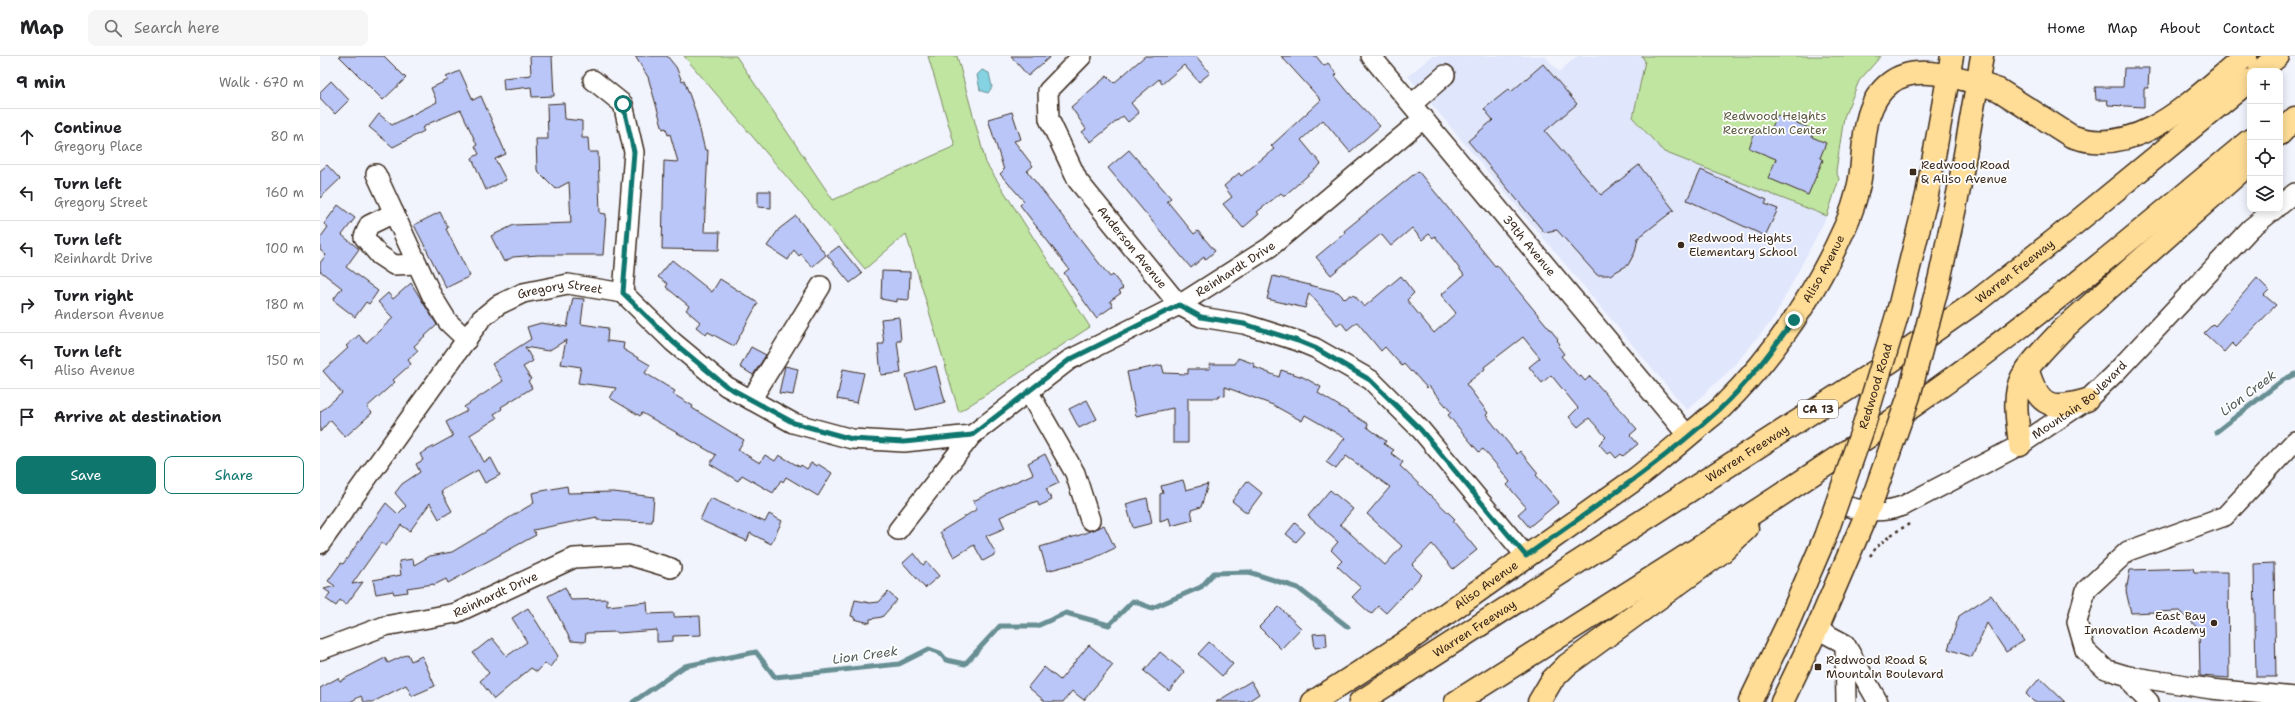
<!DOCTYPE html>
<html lang="en">
<head>
<meta charset="utf-8">
<style>
  :root { --surface:#fff; --page:#f6f6f6; --text:#202124; --muted:#757577; --line:#e0e0e0; --accent:#0f766e }
  body { margin:0; font-family:"Shantell Sans",sans-serif; background:var(--page); color:var(--text) }
  .controls { position:absolute; right:12px; top:12px; display:grid; overflow:hidden; border-radius:8px; box-shadow:0 2px 10px #0003 }
  .controls button { width:36px; height:36px; display:grid; place-items:center; padding:0; border:0; border-bottom:1px solid var(--line); background:var(--surface); color:var(--text); font:20px sans-serif }
  .stop { position:absolute; width:12px; height:12px; margin:-9px; border:3px solid #0f766e; border-radius:50%; background:#fff }
  .stop.end { background:#0f766e; border-color:#fff; box-shadow:0 1px 4px #0008 }
  .list { margin:0; padding:0; list-style:none }
  h2 { display:flex; justify-content:space-between; align-items:center; height:52px; margin:0; padding:0 16px; font-size:17px }
  h2 small { font-size:13px; font-weight:400; color:var(--muted) }
  .list li { display:grid; grid-template-columns:26px 1fr auto; gap:12px; align-items:center; box-sizing:border-box; height:56px; padding:0 16px; border-top:1px solid var(--line) }
  .list b { display:block; font-size:15px; white-space:nowrap }
  .list p { margin:0; font-size:13px; white-space:nowrap; color:var(--muted) }
  .list em { font-size:13px; font-style:normal; color:var(--muted) }
  .actions { display:flex; gap:8px; padding:12px 16px }
  .actions a { flex:1; padding:9px 0; border:1px solid var(--accent); border-radius:8px; text-align:center; font-size:14px; color:var(--accent) }
  .actions .main { background:var(--accent); color:#fff }
  .icon { flex:none; width:22px; height:22px; fill:none; stroke:currentColor; stroke-width:2; stroke-linecap:round; stroke-linejoin:round }
  .map { position:relative; flex:none; width:1975px; height:646px; overflow:hidden }
  header { display:flex; align-items:center; gap:24px; box-sizing:border-box; height:56px; padding:0 20px; background:var(--surface); border-bottom:1px solid var(--line) }
  header strong { font-size:19px }
  nav { display:flex; gap:22px; margin-inline-start:auto; font-size:14px }
  .search { width:280px; height:36px; background:var(--page); display:flex; align-items:center; gap:10px; box-sizing:border-box; padding:0 14px; border-radius:8px; color:var(--muted); font-size:15px }
  main { display:flex }
  aside { flex:1; background:var(--surface) }
  .map>svg:first-child { display:block }
  .built { fill:#e0e6fb }
  .green { fill:#bfe5a1; stroke:#7d8860 }
  .water { fill:#84d2e2; stroke:#678f94 }
  .lines { fill:none; stroke-linecap:round; stroke-linejoin:round }
  .stream { stroke:#678f94; stroke-width:5 }
  .building { fill:#b9c6f7; stroke:#3b2a1e }
  .minor-casing { stroke:#3b2a1e; stroke-width:22 }
  .major-casing { stroke:#3b2a1e; stroke-width:25 }
  .highway-casing { stroke:#3b2a1e; stroke-width:25 }
  .path { stroke:#3b2a1e; stroke-width:2.5; stroke-dasharray:3 3; stroke-linecap:butt }
  .minor { stroke:#fff; stroke-width:19 }
  .major { stroke:#ffdd96; stroke-width:22 }
  .highway { stroke:#ffdd96; stroke-width:22 }
  .major-bridge-casing { stroke:#3b2a1e; stroke-width:25; stroke-linecap:butt }
  .major-bridge { stroke:#ffdd96; stroke-width:22 }
  .route { stroke:#0f766e; stroke-width:5 }
  .poi-dot { fill:#3b2a1e; stroke:#fff; stroke-width:1.5 }
  .labels { text-anchor:middle; dominant-baseline:central; stroke-width:3.5; stroke-linejoin:round; paint-order:stroke }
  .shield { fill:#fff; stroke:#766a62; stroke-width:1 }
  .shield-label { font-size:11px; font-weight:bold; fill:#3b2a1e }
  .park-label { font-size:12px; fill:#5c593f; stroke:#fff }
  .poi-label { font-size:12px; fill:#3b2a1e; stroke:#fff; text-anchor:start }
  .street-label { font-size:12px; fill:#3b2a1e; stroke:#fff }
  .water-label { font-size:13px; font-style:italic; fill:#515c59; stroke:#fff }
</style>
</head>
<body>
<header>
<strong>Map</strong>
<div class="search"><svg class="icon" aria-label="search" viewBox="0 0 24 24"><circle cx="10" cy="10" r="6"/><path d="M15 15l6 6"/></svg>Search here</div>
<nav><a>Home</a><a>Map</a><a>About</a><a>Contact</a></nav>
</header>
<main>
<aside>
<h2>9 min<small>Walk · 670 m</small></h2>
<ul class="list">
<li><svg class="icon" aria-label="ahead" viewBox="0 0 24 24"><path d="M12 20V5M6 11l6-6 6 6"/></svg><div><b>Continue</b><p>Gregory Place</p></div><em>80 m</em></li>
<li><svg class="icon" aria-label="left" viewBox="0 0 24 24"><path d="M17 20v-9H6M10 6l-5 5 5 5"/></svg><div><b>Turn left</b><p>Gregory Street</p></div><em>160 m</em></li>
<li><svg class="icon" aria-label="left" viewBox="0 0 24 24"><path d="M17 20v-9H6M10 6l-5 5 5 5"/></svg><div><b>Turn left</b><p>Reinhardt Drive</p></div><em>100 m</em></li>
<li><svg class="icon" aria-label="right" viewBox="0 0 24 24"><path d="M7 20v-9h11M14 6l5 5-5 5"/></svg><div><b>Turn right</b><p>Anderson Avenue</p></div><em>180 m</em></li>
<li><svg class="icon" aria-label="left" viewBox="0 0 24 24"><path d="M17 20v-9H6M10 6l-5 5 5 5"/></svg><div><b>Turn left</b><p>Aliso Avenue</p></div><em>150 m</em></li>
<li><svg class="icon" aria-label="arrive" viewBox="0 0 24 24"><path d="M6 21V4h12l-3 4 3 4H6"/></svg><div><b>Arrive at destination</b></div></li>
</ul>
<div class="actions"><a class="main">Save</a><a>Share</a></div>
</aside>
<div class="map">
<svg width="1975" height="646" viewBox="0 0 1975 646">
  <rect width="100%" height="100%" fill="#f1f4fd"/>
  <filter id="ink" filterUnits="userSpaceOnUse"><feTurbulence type="fractalNoise" baseFrequency=".025" numOctaves="2"/><feDisplacementMap in="SourceGraphic" scale="8" xChannelSelector="R" yChannelSelector="G"/><feConvolveMatrix kernelMatrix="1 2 1 2 8 2 1 2 1" color-interpolation-filters="sRGB"/></filter>
  <g filter="url(#ink)">
    <path class="built" d="M1112,0H1225L1239,16L1257,0H1322L1325,5L1313,62L1344,96L1507,160L1454,262L1411,313L1367,354L1088,20Z"/>
    <g class="green">
      <path d="M364,0H416L513,144L635,90L608,0H637L666,107L770,271L639,356L586,178L545,213Z"/>
      <path d="M1322,0H1561L1539,25L1524,61L1516,115L1519,123L1507,160L1344,96L1313,62L1325,5Z"/>
    </g>
    <path class="water" d="M662,14L669,17L672,31L668,37L660,34L657,19Z"/>
    <g class="lines">
      <g class="stream">
        <path d="M1896,376L1963,324L1975,318"/>
        <path d="M313,646L365,610L436,596L455,621L579,608L609,593L620,597L626,604L645,608L680,570H717L746,557L789,569L813,545L832,552L881,531L894,517L929,516L978,532L1028,571"/>
      </g>
    </g>
    <g class="building">
      <path d="M19,0H64L86,22L63,44Z"/>
      <path d="M210,0H232L234,40L212,41L211,31L184,34L183,22L211,19Z"/>
      <path d="M315,0H347L356,11L362,25L364,24L375,54L385,94H388L384,176H400L399,194L342,193L344,105L358,106L350,78L348,79L346,72L343,73L328,21Z"/>
      <path d="M691,0H731L708,20Z"/>
      <path d="M825,0H876L890,17L879,26L864,9L842,28L839,23L811,47L819,57L808,66L803,60L771,86L762,76L766,73L751,51L787,20L794,27Z"/>
      <path d="M961,0H996L1004,10L1008,7L1017,18L1015,20L1034,43L1060,70L1030,96L1003,64L981,84L1001,108L964,140L961,137L937,156L939,158L923,172L903,148L912,141L904,130L919,117L921,120L954,93L951,90L1001,44Z"/>
      <path d="M1223,8L1257,48L1225,75L1281,139L1319,109L1354,154L1318,182L1315,196L1308,209L1290,219H1277L1237,174L1224,176L1148,85L1173,64L1164,53L1189,33L1191,36Z"/>
      <path d="M1804,12H1829L1828,32H1824V51L1788,49L1787,44H1776L1775,31H1803Z"/>
      <path d="M140,15L153,44L161,40L186,98L175,103L186,124L166,134L152,102L159,98L155,90L157,89L141,54L110,67L102,72L104,75L73,91L49,71L59,58L72,69L117,46L111,32L128,24L126,21Z"/>
      <path d="M11,25L29,44L15,58L0,42V36Z"/>
      <path d="M244,47L245,63L262,65V82H268L269,96H278L280,157L286,158L283,199H218L193,201L184,206L171,180L194,169L251,167L249,126L236,133L217,114L216,83H228L227,48Z"/>
      <path d="M692,56L701,83L694,85L713,110L707,115L790,221L793,219L803,232L799,235L801,237L790,245L793,250L776,262L744,217L749,213L700,149L704,145L680,118L684,114L668,63Z"/>
      <path d="M1457,59L1494,74L1492,81L1506,87L1500,102L1503,104L1488,139L1448,122L1456,103L1429,92L1436,74L1449,79Z"/>
      <path d="M809,94L851,142L847,145L874,178L878,175L895,195L885,204L884,201L871,212L788,112Z"/>
      <path d="M7,109L20,123L0,142V115Z"/>
      <path d="M1381,114L1447,144L1445,148L1458,153L1445,180L1367,144Z"/>
      <path d="M1098,115L1175,210L1177,209L1238,283L1237,284L1240,288L1238,290L1244,298L1241,300L1259,321L1261,320L1265,325L1270,320L1317,373L1310,379L1318,388L1303,400L1301,398L1296,402L1291,396L1288,398L1279,388L1286,381L1269,362L1258,371L1249,361L1258,352L1231,319L1222,327L1209,311L1220,302L1203,281L1164,311L1165,313L1146,328L1165,353L1168,357L1166,359L1197,398L1200,395L1218,417L1216,419L1239,446L1209,471L1198,458L1206,451L1187,429L1190,426L1180,413L1163,393L1159,396L1128,359L1131,356L1109,330L1107,332L1092,315L1091,316L1084,308L1082,310L1065,291L1061,295L1037,266L1027,274L1021,266L1017,269L989,237L985,252L947,243L953,220L1018,236L1025,243L1030,239L1035,240L1044,251L1081,220L1094,237L1087,244L1114,277L1136,257L1121,239L1144,219L1115,180L1113,182L1109,178L1102,184L1092,172L1071,190L1061,178L1011,219L996,201L1025,177L1024,175Z"/>
      <path d="M438,135H451V152L438,151Z"/>
      <path d="M18,149L35,162L22,179L39,193L26,211L58,235L49,248L46,246L35,261L13,244L22,232L0,215V207L6,199L0,194V182L8,171L4,168Z"/>
      <path d="M120,156L128,172L126,173L150,220L126,232L94,169Z"/>
      <path d="M476,160L506,199L492,211L481,198L479,200L474,194L468,204L447,190L459,173Z"/>
      <path d="M519,190L542,218L530,227L507,199Z"/>
      <path d="M352,204L392,236L400,223L438,247L414,290L388,276L386,279L376,271L380,266L366,254L369,250L346,231L348,228L338,221Z"/>
      <path d="M562,215L590,216L589,244L577,243V246L561,243Z"/>
      <path d="M1937,222L1949,234L1944,239L1956,249L1916,291L1912,287L1904,296L1884,277L1893,268L1895,270Z"/>
      <path d="M91,227L117,269L94,290L98,295L88,304L91,308L73,324L75,326L47,351L52,357L25,381L10,364L0,376V356L22,337L3,315L28,292L26,290L39,279L46,287L73,262L58,246L68,237L73,243Z"/>
      <path d="M253,242L264,243L261,268L288,272L287,285L304,287L303,293L330,309L325,317L355,335L353,338L373,350L372,352L424,384L418,394L440,407L445,399L455,405L459,399L480,411L481,409L487,413L491,407L497,410L498,408L512,417L498,440L466,421L463,426L461,424L453,437L422,419L418,425L390,408L396,399L322,357L320,360L290,342L296,332L258,327L261,311L241,308L246,284L228,295L205,291L213,305L203,311L211,323L208,325L212,332L181,351L182,353L174,358L177,362L150,379L164,406L171,402L180,419L165,427L158,414L121,435L132,455L119,463L110,447L90,475L81,469L66,490L61,487L32,528L43,526L26,549L20,544L16,550L6,543L10,537L4,533L15,530L8,525L21,507L23,508L66,447L78,458L86,450L75,437L82,428L100,416L96,408L103,404L100,398L133,380L126,366L147,355L144,351L183,325L172,308L211,283L207,271L221,267L247,271Z"/>
      <path d="M579,261L581,285H577L581,317L561,319L558,288H564L561,263Z"/>
      <path d="M431,291L446,299L433,319L420,311Z"/>
      <path d="M918,302L935,308L934,311L959,321L961,314L983,321L1001,331L998,337L1048,368L1047,371L1066,385L1064,388L1074,394L1071,397L1083,406L1080,410L1135,463L1133,465L1157,494L1133,513L1112,488L1092,509L1102,519L1066,557L1058,550L1051,558L1032,541L1041,532L1017,510L1022,505L1011,494L1018,486L988,460L1010,434L1033,453L1020,468L1065,509L1082,490L1047,458L1070,431L1026,400L1016,413L1006,406L1025,382L985,359L982,365L953,349L905,331V340L899,339V342H868V387H853V352L816,360L807,316L842,309L844,317L868,318V313H890V308H915Z"/>
      <path d="M465,310L478,313L473,339L459,337Z"/>
      <path d="M616,310L625,346L596,354L586,319Z"/>
      <path d="M523,313L544,317L537,347L517,343Z"/>
      <path d="M767,344L777,363L759,372L749,353Z"/>
      <path d="M725,398L739,427L726,433L732,444L719,450L717,445L680,461L685,472L666,480L676,498L663,505L654,489L634,501L620,476L657,453L653,445L713,418L708,407Z"/>
      <path d="M863,424L866,434L888,428L881,451L871,454L873,464L851,470L849,462L840,465V438L843,437L841,430Z"/>
      <path d="M927,425L942,437L927,457L912,445Z"/>
      <path d="M247,430L248,437L294,436L334,441L332,466L277,464V461L213,474L216,479L128,527L126,523L114,529V528L87,532L88,536L74,538L73,535L56,538L53,524L81,519L79,505L93,503L94,509L110,500L132,496L214,447L212,437Z"/>
      <path d="M390,442L445,466L449,458L462,465L451,488L430,477L427,485L380,464Z"/>
      <path d="M827,442L832,467L813,472L806,448Z"/>
      <path d="M975,467L985,476L976,486L966,478Z"/>
      <path d="M784,469L795,492L772,503L727,515L720,491L760,479Z"/>
      <path d="M594,497L603,509L607,506L619,520L605,532L583,507Z"/>
      <path d="M1954,507L1956,621H1936L1934,508Z"/>
      <path d="M1873,512L1874,516H1908L1909,622L1880,620L1879,573L1859,555L1811,557L1806,535L1810,514Z"/>
      <path d="M245,531L251,544L287,543V550L327,546L328,558L354,557V561L380,560L381,579L353,580V585L337,586V574L298,577L297,576L266,577L265,586L251,585L228,540Z"/>
      <path d="M568,536L577,544L562,561L550,563V567L534,563V561L531,560L535,544L550,547L559,546Z"/>
      <path d="M1671,539L1704,585L1686,596L1667,567L1652,601L1628,593L1639,560Z"/>
      <path d="M959,551L981,572L961,593L939,571Z"/>
      <path d="M208,552L238,600L230,611L225,607L217,616L211,612L174,643L160,625L169,617L153,597L172,582L187,600L207,586L192,562Z"/>
      <path d="M1006,577L1007,590L995,592L993,578Z"/>
      <path d="M889,586L913,608L902,620L878,598Z"/>
      <path d="M769,589L793,609L764,644L752,635L743,646H726L708,631L724,611L740,624Z"/>
      <path d="M840,596L865,616L849,635L824,615Z"/>
      <path d="M88,598L91,605L102,600L115,630L92,640L86,629L53,646H44L41,640L30,646H0V632L18,622L20,625L65,602L68,607Z"/>
      <path d="M1720,622L1745,646H1714L1706,638Z"/>
      <path d="M931,625L939,638L927,646H896Z"/>
    </g>
    <g class="lines">
      <g class="minor-casing">
        <g id="minor">
          <path id="s1" d="M762,0L728,35L729,63L758,125L859,249L881,261L924,268L978,285L995,292L1051,324L1101,374L1206,500"/>
          <path id="s2" d="M1051,0L1368,380"/>
          <path d="M273,24L303,48L314,96L303,237"/>
          <path d="M1092,48L1125,19"/>
          <path d="M56,118L112,240L128,266L147,284"/>
          <path d="M1960,149L1975,137"/>
          <path d="M74,157L49,169L44,181L59,199L74,209L97,208"/>
          <path d="M708,335L755,417L770,464"/>
          <path d="M431,344L501,230"/>
          <path id="s3" d="M1518,448C1541,455 1560,458 1583,450L1700,389L1767,344L1797,315L1931,172L1955,153"/>
          <path id="s4" d="M578,474L652,379L749,304L859,249L950,191L1104,62"/>
          <path id="s5" d="M0,488L161,263L178,249L203,237L248,228L303,237L353,286L406,330L473,367L532,383L584,386L652,379"/>
          <path d="M1497,573L1525,588L1558,646"/>
          <path d="M1525,589L1526,646"/>
          <path id="s6" d="M0,594L65,570L136,557L254,502L308,499L351,512"/>
          <path d="M1808,620L1891,633L1975,641"/>
          <path d="M1829,646L1817,634L1808,620L1785,613L1765,594L1757,566L1766,534L1808,495L1905,460L1975,385"/>
        </g>
      </g>
      <g class="major-casing">
        <g id="major">
          <path d="M1619,225L1639,133L1662,0"/>
          <path d="M1578,256L1607,139L1632,0"/>
          <path id="s7" d="M993,646L1085,587L1314,424C1338,406 1359,387 1382,368C1388,362 1395,358 1401,352C1453,301 1495,238 1525,171C1531,158 1536,142 1539,128C1546,94 1539,51 1570,27C1594,8 1631,20 1658,27"/>
          <path d="M1430,646L1468,567L1505,481"/>
          <path d="M1462,646L1497,573L1552,445"/>
        </g>
      </g>
      <g class="highway-casing">
        <g id="highway">
          <path d="M1940,15L1958,0"/>
          <path d="M1658,27L1679,34L1751,80C1819,105 1877,39 1926,0"/>
          <path d="M1960,78L1975,62"/>
          <path d="M1708,315C1719,352 1732,354 1767,344"/>
          <path d="M1700,389C1698,368 1692,340 1702,321C1712,304 1728,289 1742,274L1930,107"/>
          <path id="s8" d="M1040,646L1570,306L1657,245L1736,183L1930,24"/>
          <path d="M1136,646C1290,548 1446,452 1596,348C1712,267 1821,175 1930,84"/>
          <path d="M1219,646L1232,624L1247,609L1402,496L1427,472"/>
        </g>
      </g>
      <path class="path" d="M1550,500C1561,484 1575,476 1591,467"/>
      <use href="#minor" class="minor"/>
      <use href="#major" class="major"/>
      <use href="#highway" class="highway"/>
      <g class="major-bridge-casing">
        <g id="major-bridge">
          <path d="M1552,445L1589,340L1619,225"/>
          <path id="s9" d="M1505,481L1542,375L1578,256"/>
        </g>
      </g>
      <use href="#major-bridge" class="major-bridge"/>
    </g>
  </g>
  <g class="lines" filter="url(#ink)">
    <path class="route" d="M303,48L314,96L303,237L353,286L406,330L474,367L532,383L584,386L652,379L749,304L859,249L881,261L924,268L978,285L995,292L1050,324L1101,374L1206,500C1272,453 1340,408 1400,353C1428,327 1451,295 1474,264"/>
  </g>
  <g class="poi-dot">
    <rect x="1589" y="112" width="8" height="8" rx="2"/>
    <circle cx="1361" cy="189" r="4"/>
    <circle cx="1894" cy="567" r="4"/>
    <rect x="1494" y="607" width="8" height="8" rx="2"/>
  </g>
  <g class="labels">
    <rect class="shield" x="1478" y="344" width="40" height="18" rx="3"/>
    <g class="shield-label">
      <text x="1498" y="353">CA 13</text>
    </g>
    <g class="park-label">
      <text x="1455" y="60">Redwood Heights<tspan x="1455" dy="14">Recreation Center</tspan></text>
    </g>
    <g class="poi-label">
      <text x="1601" y="109">Redwood Road<tspan x="1601" dy="14">&amp; Aliso Avenue</tspan></text>
      <text x="1369" y="182">Redwood Heights<tspan x="1369" dy="14">Elementary School</tspan></text>
      <text x="1886" y="560" text-anchor="end">East Bay<tspan x="1886" dy="14">Innovation Academy</tspan></text>
      <text x="1506" y="604">Redwood Road &amp;<tspan x="1506" dy="14">Mountain Boulevard</tspan></text>
    </g>
    <g class="street-label">
      <text stroke="none"><textPath href="#s2" startOffset="247">39th Avenue</textPath></text>
      <text stroke="none"><textPath href="#s1" startOffset="231">Anderson Avenue</textPath></text>
      <text stroke="none"><textPath href="#s4" startOffset="433">Reinhardt Drive</textPath></text>
      <text stroke="none"><textPath href="#s7" startOffset="677">Aliso Avenue</textPath></text>
      <text stroke="none"><textPath href="#s8" startOffset="784">Warren Freeway</textPath></text>
      <text stroke="none"><textPath href="#s5" startOffset="364">Gregory Street</textPath></text>
      <text stroke="none"><textPath href="#s9" startOffset="159">Redwood Road</textPath></text>
      <text stroke="none"><textPath href="#s3" startOffset="273">Mountain Boulevard</textPath></text>
      <text stroke="none"><textPath href="#s8" startOffset="460">Warren Freeway</textPath></text>
      <text stroke="none"><textPath href="#s7" startOffset="209">Aliso Avenue</textPath></text>
      <text stroke="none"><textPath href="#s6" startOffset="185">Reinhardt Drive</textPath></text>
      <text stroke="none"><textPath href="#s8" startOffset="136">Warren Freeway</textPath></text>
    </g>
    <g class="water-label">
      <text transform="translate(1928 337) rotate(-37)">Lion Creek</text>
      <text transform="translate(545 599) rotate(-8)">Lion Creek</text>
    </g>
  </g>
</svg>
<div class="controls">
<button>+</button>
<button>−</button>
<button><svg class="icon" aria-label="locate" viewBox="0 0 24 24"><circle cx="12" cy="12" r="6"/><path d="M12 2v4M12 18v4M2 12h4M18 12h4"/></svg></button>
<button><svg class="icon" aria-label="layers" viewBox="0 0 24 24"><path d="M12 4l9 5-9 5-9-5zM3 14l9 5 9-5"/></svg></button>
</div>
<div class="stop" style="left:303px;top:48px"></div>
<div class="stop end" style="left:1474px;top:264px"></div>
</div>
</main>
</body>
</html>
